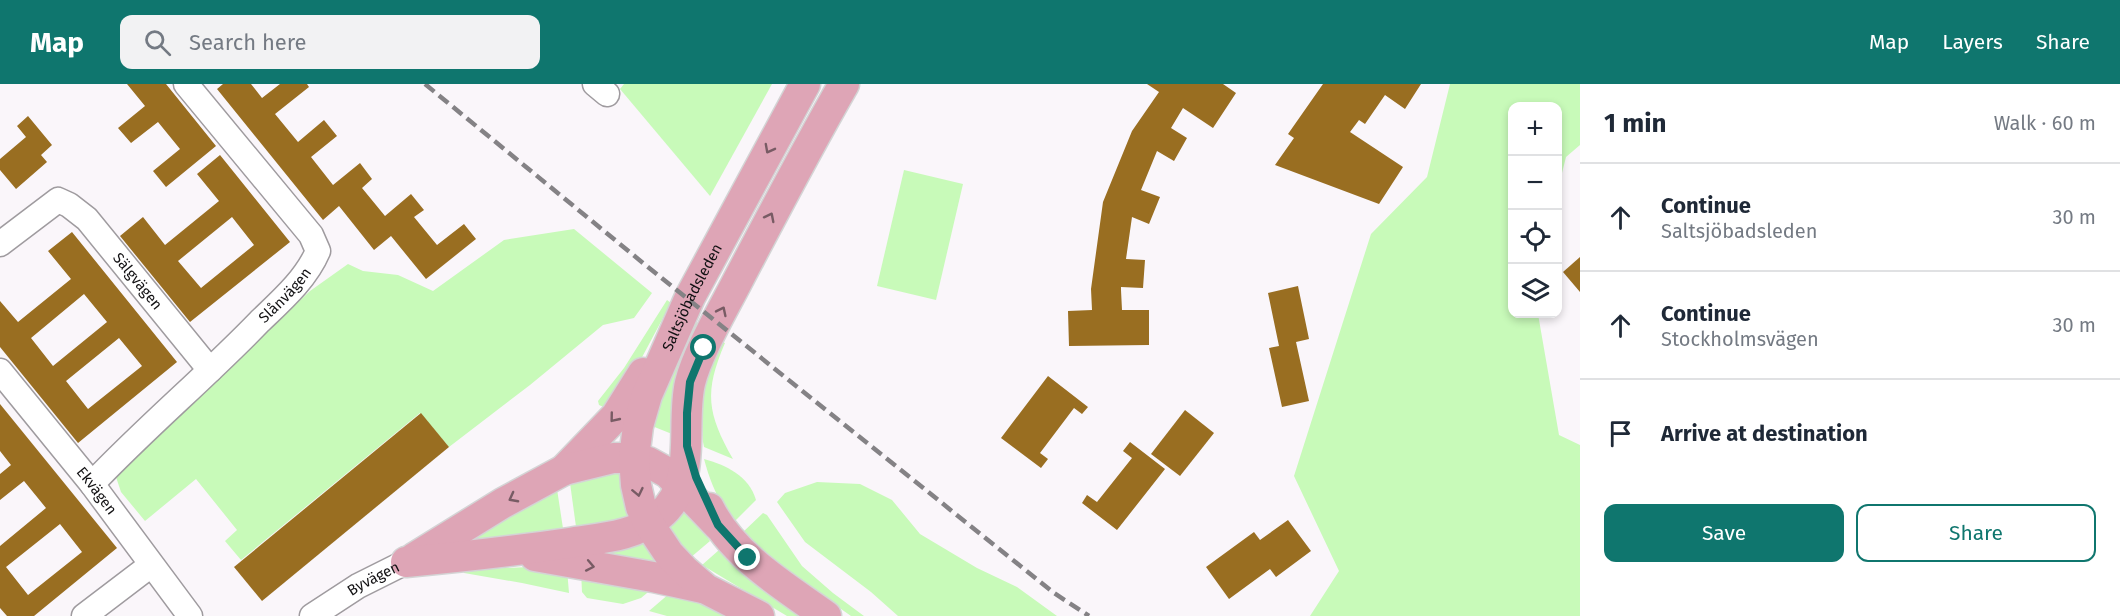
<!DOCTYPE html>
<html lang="en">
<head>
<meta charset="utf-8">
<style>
  :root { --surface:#fff; --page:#f2f2f3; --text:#1f2937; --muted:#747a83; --line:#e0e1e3; --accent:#0f766e }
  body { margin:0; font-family:"Fira Sans",sans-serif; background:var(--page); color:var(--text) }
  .controls { position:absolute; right:18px; top:18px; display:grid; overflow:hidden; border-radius:12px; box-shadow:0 3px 9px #0003 }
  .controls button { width:54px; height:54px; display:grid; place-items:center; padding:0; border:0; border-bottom:2px solid var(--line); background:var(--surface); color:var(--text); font:30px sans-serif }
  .stop { position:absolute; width:18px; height:18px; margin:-14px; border:4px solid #0f766e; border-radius:50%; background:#fff }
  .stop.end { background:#0f766e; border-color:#fff; box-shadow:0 2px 6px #0008 }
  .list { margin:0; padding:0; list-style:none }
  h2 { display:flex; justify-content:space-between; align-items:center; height:78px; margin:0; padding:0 24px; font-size:26px }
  h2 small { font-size:20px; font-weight:400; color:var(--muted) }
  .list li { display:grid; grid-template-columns:39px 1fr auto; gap:18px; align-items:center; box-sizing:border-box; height:108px; padding:0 24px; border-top:2px solid var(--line) }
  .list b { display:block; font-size:22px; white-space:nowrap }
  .list p { margin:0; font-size:20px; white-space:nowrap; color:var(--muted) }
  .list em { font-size:20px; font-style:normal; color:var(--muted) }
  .actions { display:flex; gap:12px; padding:18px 24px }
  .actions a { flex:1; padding:14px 0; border:2px solid var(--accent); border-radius:12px; text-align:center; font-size:21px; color:var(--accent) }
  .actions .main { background:var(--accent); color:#fff }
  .icon { flex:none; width:33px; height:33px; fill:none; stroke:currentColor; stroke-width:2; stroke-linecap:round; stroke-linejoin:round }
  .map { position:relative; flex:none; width:1580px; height:532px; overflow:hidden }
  header { display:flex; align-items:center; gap:36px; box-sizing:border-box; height:84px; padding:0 30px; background:var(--accent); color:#fff }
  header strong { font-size:28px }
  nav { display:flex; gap:33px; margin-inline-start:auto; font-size:21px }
  .search { width:420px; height:54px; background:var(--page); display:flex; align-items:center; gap:15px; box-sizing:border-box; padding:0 21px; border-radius:12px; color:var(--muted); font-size:22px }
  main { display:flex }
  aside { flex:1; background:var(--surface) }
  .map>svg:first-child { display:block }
  .green { fill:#c8fab9 }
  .building { fill:#996e21; fill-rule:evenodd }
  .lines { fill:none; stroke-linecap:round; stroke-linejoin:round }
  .minor-casing { stroke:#9f9b9f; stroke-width:27 }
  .major-casing { stroke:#d4d4d5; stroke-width:33 }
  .minor { stroke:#fff; stroke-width:24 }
  .major { stroke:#dea5b6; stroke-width:30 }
  .rail { stroke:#848285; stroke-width:4.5; stroke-dasharray:12 6; stroke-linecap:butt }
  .oneway { stroke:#785b64 }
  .route { stroke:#0f766e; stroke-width:8 }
  .labels { text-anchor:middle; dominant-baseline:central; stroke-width:5; stroke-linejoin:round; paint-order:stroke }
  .street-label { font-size:15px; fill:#121113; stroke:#fff }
</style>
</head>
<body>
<header>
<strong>Map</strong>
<div class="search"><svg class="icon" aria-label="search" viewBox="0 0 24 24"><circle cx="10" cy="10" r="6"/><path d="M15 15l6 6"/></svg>Search here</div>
<nav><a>Map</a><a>Layers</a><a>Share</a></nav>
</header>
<main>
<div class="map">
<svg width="1580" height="532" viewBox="0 0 1580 532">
  <rect width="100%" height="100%" fill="#faf6fa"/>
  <g class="green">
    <path d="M624,0H772L710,112L620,5Z"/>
    <path d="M1450,0H1580V61L1566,73L1558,105V22H1512V230H1538L1559,351L1580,361V532H1310L1339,487L1294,392L1371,150L1427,93Z"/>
    <path d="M904,86L963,100L936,216L877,202Z"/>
    <path d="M574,145L652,209L634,234L603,241L530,301L449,363L420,329L241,476L225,457L237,446L196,395L145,437L121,408L115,390L310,207L348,180L363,187L398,191L433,207L504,156Z"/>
    <path d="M667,216L671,219L640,277L608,325L599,321L598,317L624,284Z"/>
    <path d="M695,238L698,240L687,264L672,350L647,340Z"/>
    <path d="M720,257L725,259C704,308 707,329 733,375L704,363L703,358L702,323L706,288Z"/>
    <path d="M704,375C726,381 749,392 756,416L734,438C718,416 711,401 704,375Z"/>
    <path d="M625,384L637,434L577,450L570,399Z"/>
    <path d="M817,398L860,400L892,416L920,450L977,484L1017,503L1057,532H898L871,508L805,458L777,418L785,409Z"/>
    <path d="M557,405L564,451L462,458Z"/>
    <path d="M685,423L710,457L690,474L662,447Z"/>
    <path d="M763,429L767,431L802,482L833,509L864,532H851L770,475L742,449Z"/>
    <path d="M647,454L669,481L579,471Z"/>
    <path d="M719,466L758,499L804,532H787L702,481Z"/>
    <path d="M528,483L567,485L569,509L522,499L464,489L463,486Z"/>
    <path d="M581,487L653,504L641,514L623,520L587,514L582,508Z"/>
    <path d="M670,509L701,519L729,532H667L649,527Z"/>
  </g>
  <g class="building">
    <path d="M127,0H166L216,62L166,103L153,87L180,65L158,38L131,59L118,44L145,22Z"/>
    <path d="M223,0H251L262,14L280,0H307L309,3L275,30L298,58L324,36L337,52L311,73L333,101L360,79L372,95L362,104L385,132L411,110L424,126L414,133L437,161L464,140L476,155L426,195L391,152L374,166L339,122L323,136L217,5Z"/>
    <path d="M1147,0H1223L1236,9L1213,44L1183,24L1171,44L1187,54L1174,77L1157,67L1141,106L1160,113L1149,140L1132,133L1126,175L1145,176L1143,204L1121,203V206L1122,226H1149V261L1069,262L1068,227L1092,226L1091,205L1103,118L1132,47L1159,8Z"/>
    <path d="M1323,0H1421L1405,25L1385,11L1365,40L1359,36L1350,48L1403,83L1379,120L1275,81L1294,54L1288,50Z"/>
    <path d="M28,32L52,61L41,71L47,78L16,105L0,86V75L26,53L17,42Z"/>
    <path d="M220,71L290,158L190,238L120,152L143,133L165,161L219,117L197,90ZM232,133L254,161L201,204L178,177Z"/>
    <path d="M72,148L177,278L78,359L0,263V217L18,238L71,195L48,167ZM84,210L107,238L53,282L31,254ZM119,254L142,282L88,325L66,297Z"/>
    <path d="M1580,173V208L1563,188Z"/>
    <path d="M1298,202L1309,255L1296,258L1309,317L1282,323L1269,264L1279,262L1268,209Z"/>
    <path d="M1048,292L1088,323L1082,330L1074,324L1040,369L1048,375L1041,384L1001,354Z"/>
    <path d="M0,320L117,464L34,532H7L0,524V462L46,424L24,397L0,416V390L11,381L0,367ZM60,440L82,468L28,511L6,483Z"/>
    <path d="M1185,326L1214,349L1180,392L1151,370Z"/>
    <path d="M421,329L449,363L262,517L234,483Z"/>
    <path d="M1130,358L1165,385L1117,446L1082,419L1087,411L1097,418L1132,374L1123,367Z"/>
    <path d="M1288,436L1311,467L1276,493L1270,485L1229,515L1206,483L1254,448L1260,456Z"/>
  </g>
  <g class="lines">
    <g class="minor-casing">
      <g id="minor">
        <path d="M595,0L607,10"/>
        <path id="s1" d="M0,160L58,116L69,121L87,135L210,286"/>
        <path id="s2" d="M0,287L92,400L190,532"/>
        <path id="s3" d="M92,400C146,343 206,293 260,237C282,216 306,195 318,167L311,151L186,0"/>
        <path d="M84,532L151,481"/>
        <path id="s4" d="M312,532L358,502L406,478"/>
      </g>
    </g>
    <g class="major-casing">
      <g id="major">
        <path d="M564,386L616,332L643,289"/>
        <path d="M709,424C733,472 784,502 826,532"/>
        <path d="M535,472L653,493L703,504"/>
        <path d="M414,474L503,419L564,386L613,374H634L648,378L668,389L718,441"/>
        <path d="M406,478C461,473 515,467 569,459C600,454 634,453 659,432C699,400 680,342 690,299C697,270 722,227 736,200C771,133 806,66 844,0"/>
        <path id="s5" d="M759,532L706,505L684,486L669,470L649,440L641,423L636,401L634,374L638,342L647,311L690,213L805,0"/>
      </g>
    </g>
    <use href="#minor" class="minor"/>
    <use href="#major" class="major"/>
    <path class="rail" d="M425,0L643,179L1054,509L1089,532"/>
  </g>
  <defs><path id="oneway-chevron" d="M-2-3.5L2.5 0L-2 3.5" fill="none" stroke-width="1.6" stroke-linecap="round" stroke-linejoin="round" transform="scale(1.5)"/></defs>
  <g class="oneway">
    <use href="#oneway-chevron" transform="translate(769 65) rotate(118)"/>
    <use href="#oneway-chevron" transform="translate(770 133) rotate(-63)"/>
    <use href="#oneway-chevron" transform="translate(722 227) rotate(-64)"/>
    <use href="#oneway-chevron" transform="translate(614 334) rotate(129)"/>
    <use href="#oneway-chevron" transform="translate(638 408) rotate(78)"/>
    <use href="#oneway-chevron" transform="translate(513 414) rotate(152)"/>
    <use href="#oneway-chevron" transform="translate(590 482) rotate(11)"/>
  </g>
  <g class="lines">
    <path class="route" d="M704,264L690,298L687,329V362L696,393L718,441L748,474"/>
  </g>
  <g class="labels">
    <g class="street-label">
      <text stroke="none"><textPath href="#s1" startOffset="188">Sälgvägen</textPath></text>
      <text stroke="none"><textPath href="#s3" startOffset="270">Slånvägen</textPath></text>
      <text stroke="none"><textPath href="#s5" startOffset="387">Saltsjöbadsleden</textPath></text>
      <text stroke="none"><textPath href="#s2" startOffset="154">Ekvägen</textPath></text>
      <text stroke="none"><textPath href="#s4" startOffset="72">Byvägen</textPath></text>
    </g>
  </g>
</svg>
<div class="controls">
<button>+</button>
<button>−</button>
<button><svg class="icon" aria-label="locate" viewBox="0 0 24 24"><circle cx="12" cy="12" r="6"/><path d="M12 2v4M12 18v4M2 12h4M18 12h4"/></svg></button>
<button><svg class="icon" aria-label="layers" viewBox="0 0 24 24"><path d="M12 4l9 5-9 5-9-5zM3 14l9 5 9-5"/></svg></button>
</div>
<div class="stop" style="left:704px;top:264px"></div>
<div class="stop end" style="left:748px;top:474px"></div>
</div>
<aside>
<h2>1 min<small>Walk · 60 m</small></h2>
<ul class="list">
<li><svg class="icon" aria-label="ahead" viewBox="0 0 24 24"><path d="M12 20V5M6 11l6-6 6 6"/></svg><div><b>Continue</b><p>Saltsjöbadsleden</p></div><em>30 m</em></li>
<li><svg class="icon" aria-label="ahead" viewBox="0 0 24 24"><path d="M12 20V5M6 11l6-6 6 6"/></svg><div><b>Continue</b><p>Stockholmsvägen</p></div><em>30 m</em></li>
<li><svg class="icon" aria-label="arrive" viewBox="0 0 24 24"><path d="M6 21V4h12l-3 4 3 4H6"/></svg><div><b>Arrive at destination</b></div></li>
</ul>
<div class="actions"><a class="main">Save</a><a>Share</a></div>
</aside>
</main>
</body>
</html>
